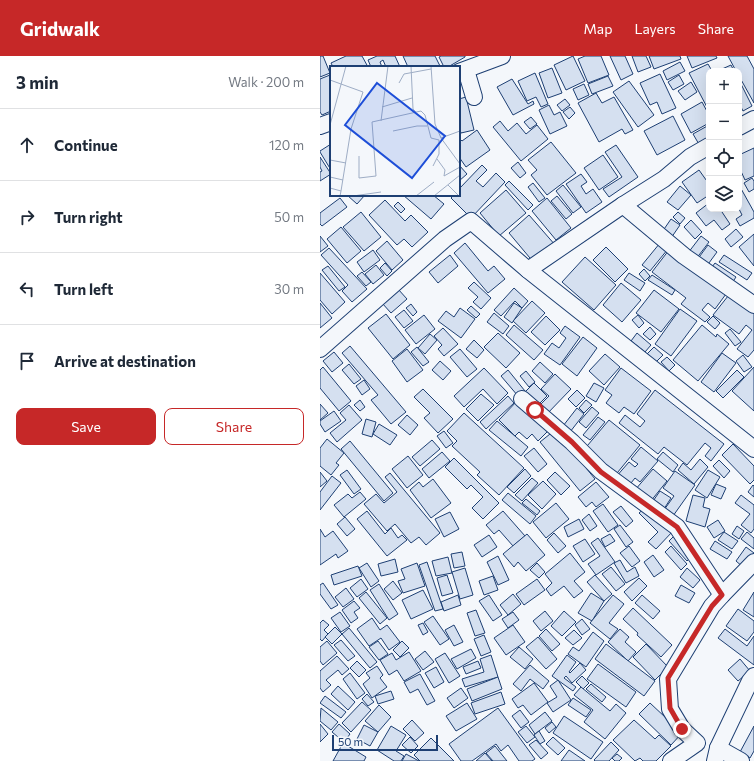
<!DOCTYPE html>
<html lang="en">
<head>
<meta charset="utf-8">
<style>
  :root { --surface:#fff; --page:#f6f6f7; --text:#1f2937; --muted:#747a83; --line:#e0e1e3; --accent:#c62828 }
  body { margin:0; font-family:Commissioner,sans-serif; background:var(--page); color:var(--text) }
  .controls { position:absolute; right:12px; top:12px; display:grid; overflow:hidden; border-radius:8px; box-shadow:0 4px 16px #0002 }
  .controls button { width:36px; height:36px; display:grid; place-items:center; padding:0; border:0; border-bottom:1px solid var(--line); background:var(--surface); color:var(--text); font:20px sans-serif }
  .scale { position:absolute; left:12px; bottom:10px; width:106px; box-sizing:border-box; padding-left:4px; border:2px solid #1d3f73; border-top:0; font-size:11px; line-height:14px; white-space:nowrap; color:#1d3f73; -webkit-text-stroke:3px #f4f7fb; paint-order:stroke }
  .stop { position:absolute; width:12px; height:12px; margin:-9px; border:3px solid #c62828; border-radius:50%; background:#fff }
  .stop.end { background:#c62828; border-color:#fff; box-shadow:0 1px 4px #0008 }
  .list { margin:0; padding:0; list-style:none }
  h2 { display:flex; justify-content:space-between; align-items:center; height:52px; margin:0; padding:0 16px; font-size:17px }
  h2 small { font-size:13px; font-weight:400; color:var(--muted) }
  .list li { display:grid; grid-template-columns:26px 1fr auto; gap:12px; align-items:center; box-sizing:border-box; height:72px; padding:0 16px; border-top:1px solid var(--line) }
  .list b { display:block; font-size:15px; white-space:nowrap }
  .list em { font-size:13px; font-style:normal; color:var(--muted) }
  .actions { display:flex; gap:8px; padding:12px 16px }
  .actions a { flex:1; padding:9px 0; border:1px solid var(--accent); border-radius:8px; text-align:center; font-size:14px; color:var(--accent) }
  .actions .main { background:var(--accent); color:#fff }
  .icon { flex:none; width:22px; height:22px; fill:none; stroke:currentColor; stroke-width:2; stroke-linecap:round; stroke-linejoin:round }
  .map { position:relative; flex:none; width:434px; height:705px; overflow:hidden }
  header { display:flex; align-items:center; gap:24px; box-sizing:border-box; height:56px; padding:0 20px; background:var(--accent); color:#fff }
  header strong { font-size:19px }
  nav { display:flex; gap:22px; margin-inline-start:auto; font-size:14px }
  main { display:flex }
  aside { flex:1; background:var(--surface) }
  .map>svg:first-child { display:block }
  .building { fill:#d5e0f0; stroke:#1d3f73 }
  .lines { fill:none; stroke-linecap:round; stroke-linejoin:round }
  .minor-casing { stroke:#1d3f73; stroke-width:18 }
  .minor { stroke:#f4f7fb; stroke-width:16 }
  .route { stroke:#c62828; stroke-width:5 }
  .inset-road { fill:none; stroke:#9eadc5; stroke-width:1 }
  .view { fill:#1d4ed8; fill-opacity:0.15; stroke:#1d4ed8; stroke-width:2 }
  .inset-edge { fill:none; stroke:#1d3f73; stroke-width:2 }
</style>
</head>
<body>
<header>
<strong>Gridwalk</strong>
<nav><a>Map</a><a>Layers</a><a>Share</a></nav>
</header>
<main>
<aside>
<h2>3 min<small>Walk · 200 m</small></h2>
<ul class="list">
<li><svg class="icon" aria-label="ahead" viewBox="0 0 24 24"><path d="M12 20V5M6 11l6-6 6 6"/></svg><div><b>Continue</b></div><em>120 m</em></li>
<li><svg class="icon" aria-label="right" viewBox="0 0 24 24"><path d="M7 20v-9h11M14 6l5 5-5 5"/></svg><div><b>Turn right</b></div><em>50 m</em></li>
<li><svg class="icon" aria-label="left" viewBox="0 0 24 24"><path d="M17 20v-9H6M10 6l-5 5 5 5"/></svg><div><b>Turn left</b></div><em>30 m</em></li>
<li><svg class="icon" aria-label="arrive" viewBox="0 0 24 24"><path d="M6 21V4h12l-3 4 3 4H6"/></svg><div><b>Arrive at destination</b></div></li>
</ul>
<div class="actions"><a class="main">Save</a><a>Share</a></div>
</aside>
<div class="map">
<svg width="434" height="705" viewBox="0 0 434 705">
  <rect width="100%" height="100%" fill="#f4f7fb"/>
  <g class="building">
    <path d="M0,0H3L10,17L0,21Z"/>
    <path d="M26,0H42L48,11H13L11,7Z"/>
    <path d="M57,0H75L80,11H66L63,4L60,6L62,11H51L48,4Z"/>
    <path d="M83,0H115L120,10L117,11H88Z"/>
    <path d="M121,0H145V1L128,11H124L119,1Z"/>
    <path d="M253,0L265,25L246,34L234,9Z"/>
    <path d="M265,0H281L289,19L268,27L258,3Z"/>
    <path d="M290,0H305L313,18L301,24Z"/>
    <path d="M312,0H326L331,11L318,16Z"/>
    <path d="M329,0H360L361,3L334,13Z"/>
    <path d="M367,0H396L397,2L372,12Z"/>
    <path d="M408,0H427L434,13V47L419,20V15H416Z"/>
    <path d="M360,6L365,15L347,24L343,15Z"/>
    <path d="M388,8L392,15H389V55L369,17Z"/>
    <path d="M411,9L414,15H403L402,13Z"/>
    <path d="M232,12L242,37L228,42L219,17Z"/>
    <path d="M215,17L228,48L221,51L216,41L207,45L198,25Z"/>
    <path d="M340,18L356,52L342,58L337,46L330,49L320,27Z"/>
    <path d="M10,19L11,55L2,59L0,56V23Z"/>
    <path d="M359,19L364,28L353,34L348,26Z"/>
    <path d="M288,20L293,30L272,38L268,28Z"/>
    <path d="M192,23L208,48L213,45L214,48L193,59L177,31Z"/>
    <path d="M419,24L432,50L423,55L419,47Z"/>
    <path d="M309,25L334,59L318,71L293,36Z"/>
    <path d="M371,26L377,36L365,44L358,35Z"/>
    <path d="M264,28L269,39L258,44L253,33Z"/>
    <path d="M276,37L282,47L294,41L313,74L305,78L302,73L279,86L258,47Z"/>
    <path d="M146,41L154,74L141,77L139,71V43Z"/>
    <path d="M245,43L250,49L242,55L237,49Z"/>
    <path d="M382,46L389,59V67L371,77L361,58Z"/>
    <path d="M229,49L234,59L240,56L247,70L230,78L219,54Z"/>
    <path d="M250,51L255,57L249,63L243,56Z"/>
    <path d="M353,60L365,84L337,99L324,75Z"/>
    <path d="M211,61L217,68L210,73L204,66Z"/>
    <path d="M180,65L188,75L197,67L206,78L217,69L228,83L201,105L173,71Z"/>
    <path d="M389,69V85L380,90L373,78Z"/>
    <path d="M157,74L170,94L146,111L139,101V85L141,84L142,85Z"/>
    <path d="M231,86L256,117L227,139L211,119L217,114L208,104Z"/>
    <path d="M11,88V114L0,96V95Z"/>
    <path d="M296,89L318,121L289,141L283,133L302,121L285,96Z"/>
    <path d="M434,92V120L425,124L419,111V99Z"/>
    <path d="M283,99L298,121L279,134L264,112Z"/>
    <path d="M0,101L11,118L0,125V116L2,115L0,111Z"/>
    <path d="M198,106L206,117L200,122L191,112Z"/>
    <path d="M139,109L147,118L139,125Z"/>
    <path d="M162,109L167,114L156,125L163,131L176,117L185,126L151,162L131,142L134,139H139V133Z"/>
    <path d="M379,114L389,128V139L377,147L362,126Z"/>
    <path d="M261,118L267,126L261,130L266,138L273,133L282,146L266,157L246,128Z"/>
    <path d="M432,122L434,125V133L429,136L424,127Z"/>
    <path d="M189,125L213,149L208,154L185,129Z"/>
    <path d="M213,127L225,142L219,146L208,131Z"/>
    <path d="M243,129L261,151L253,157L236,135Z"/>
    <path d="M419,129L434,156V162L420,170L416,163L422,159L419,153Z"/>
    <path d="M360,130L371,139L358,154L347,146Z"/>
    <path d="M186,134L206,157L179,180L160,157Z"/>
    <path d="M27,139H45L37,148Z"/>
    <path d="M83,139H113L124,148L111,163Z"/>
    <path d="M237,140L252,158L246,163L231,145Z"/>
    <path d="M20,142L27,151L2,170L0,168V157Z"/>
    <path d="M227,142L251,172L236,184L212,155Z"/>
    <path d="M65,144L85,165L91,159L108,176L92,191L84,183L77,189L49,159Z"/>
    <path d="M78,146L85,153L81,157L74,150Z"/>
    <path d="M389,147V153H400L410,168L402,174L394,164L386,170L376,157Z"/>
    <path d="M41,156L61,181L44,195L23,171Z"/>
    <path d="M358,156L365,162L360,168L353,161Z"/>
    <path d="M209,159L236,190L215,208L189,177Z"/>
    <path d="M351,163L360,169L349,185L340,179Z"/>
    <path d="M371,164L382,176L375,183L364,171Z"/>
    <path d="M21,171L41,195L27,207L7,183Z"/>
    <path d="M416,173L423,181L411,191L405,183Z"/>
    <path d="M434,178V210L419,191Z"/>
    <path d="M0,180L8,190L0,196Z"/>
    <path d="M381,180L389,186L376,203L368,197Z"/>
    <path d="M67,185L83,204L72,214L56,195Z"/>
    <path d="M145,187L168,215L174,210L185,223L168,237L134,197Z"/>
    <path d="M340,187L348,193L330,215L322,209Z"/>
    <path d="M388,189L397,196L386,211L377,204Z"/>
    <path d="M286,191L308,213L295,226L273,204Z"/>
    <path d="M9,192L47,233L32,246L22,235L28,229L1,199Z"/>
    <path d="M53,194L60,204L44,216L37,206Z"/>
    <path d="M349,194L406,238L395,253L388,247L382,254L390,261L385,266L361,248L366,242L332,216Z"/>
    <path d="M130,199L138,210L118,227L109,216Z"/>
    <path d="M404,199L432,217L427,224L399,206Z"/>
    <path d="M265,201L296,229L274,254L242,226Z"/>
    <path d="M65,207L72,215L67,220L60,212Z"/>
    <path d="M395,207L416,221L410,230L389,215Z"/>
    <path d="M56,209L64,219L53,228L45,218Z"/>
    <path d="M8,210L25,231L19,235L2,214Z"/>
    <path d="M324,213L330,220L325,225L319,218Z"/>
    <path d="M42,216L51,226L46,230L37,220Z"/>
    <path d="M0,217L25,246L12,258L0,244Z"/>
    <path d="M309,217L325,227L320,235L304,224Z"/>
    <path d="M332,219L355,234L352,239L328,224Z"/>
    <path d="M154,226L171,242L161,253L153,246L158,241L148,232Z"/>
    <path d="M301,227L321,244L302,266L283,249Z"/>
    <path d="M194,232L208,245L202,252L195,245L181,260L174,254Z"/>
    <path d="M78,233L87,243L71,257L62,247Z"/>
    <path d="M334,234L359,253L341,276L316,257Z"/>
    <path d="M412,235L434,253V294L428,301L417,293L432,274L426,269L419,278L393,259Z"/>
    <path d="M212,245L225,257L206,277L193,265Z"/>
    <path d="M0,247L12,262L0,272Z"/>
    <path d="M194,247L202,252L192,267L184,261Z"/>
    <path d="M91,248L97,256L93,260L86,252Z"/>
    <path d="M151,250L160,258L156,262L147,254Z"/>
    <path d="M140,252L155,263L141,282L118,265L126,255L134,261Z"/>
    <path d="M360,253L377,265L351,300L335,288Z"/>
    <path d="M84,254L93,265L84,272L75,261Z"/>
    <path d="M174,257L189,270L183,278L167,266Z"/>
    <path d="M66,258L90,289L73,303L48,272Z"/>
    <path d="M104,259L115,273L96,288L85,274Z"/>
    <path d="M318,259L324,267L319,272L312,264Z"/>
    <path d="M226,260L240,274L225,289L211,276Z"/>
    <path d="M393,260L400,267L395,273L387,266Z"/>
    <path d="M194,269L223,294L214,304L186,279Z"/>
    <path d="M382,269L396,281L397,278L409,288L378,325L353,304Z"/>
    <path d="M245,270L260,281L240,309L224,298L232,287L239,292L246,282L240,277Z"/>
    <path d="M330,271L336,278L330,284L323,278Z"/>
    <path d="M123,272L138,288L124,300L118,293L122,289L114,280Z"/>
    <path d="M410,273L421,286L415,290L405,277Z"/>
    <path d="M178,277L200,297L186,312L164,291Z"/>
    <path d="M317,277L331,289L325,296L311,285Z"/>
    <path d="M110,278L117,284L105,298L98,292Z"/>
    <path d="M263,281L277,292L257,320L242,308Z"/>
    <path d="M154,284L164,294L157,302L146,293Z"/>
    <path d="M30,290L86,356L71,368L51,344L58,339L22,297Z"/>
    <path d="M97,291L109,306L103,310L91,296Z"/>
    <path d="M334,291L343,299L336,306L327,298Z"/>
    <path d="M87,293L103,314L87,326L72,305Z"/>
    <path d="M140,293L157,313L147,321L130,301Z"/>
    <path d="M14,296L23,307L12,316L3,305Z"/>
    <path d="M402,297L416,307L394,336L381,326Z"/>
    <path d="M285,298L300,311L284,329L269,315Z"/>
    <path d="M423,299L432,311L424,316L416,305Z"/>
    <path d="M347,301L355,309L349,315L341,306Z"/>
    <path d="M120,305L131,315L123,324L112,314Z"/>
    <path d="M220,306L233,318L225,327L212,315Z"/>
    <path d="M29,308L41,323L34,328L22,314Z"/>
    <path d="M3,311L31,345L19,355L0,332V314Z"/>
    <path d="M434,311V355L412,335Z"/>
    <path d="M164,312L188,337L177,348L163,333L144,351L134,340Z"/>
    <path d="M301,312L331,335L314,358L304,351L299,357L286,347L292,339L285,334Z"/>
    <path d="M188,314L205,335L198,340L181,320Z"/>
    <path d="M417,314L424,321L403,342L396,335Z"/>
    <path d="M206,315L215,326L209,331L200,320Z"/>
    <path d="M235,318L251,333L225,360L217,352L229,340L221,333Z"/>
    <path d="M44,324L50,333L42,339L36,330Z"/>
    <path d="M214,327L227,340L216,351L203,338Z"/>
    <path d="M274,327L284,332L276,346L266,340Z"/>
    <path d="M103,333L133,363L118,377L104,362L110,357L94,341Z"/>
    <path d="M257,334L265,342L256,351L248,343Z"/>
    <path d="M335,334L404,388L391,405L385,400L391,392L385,387L367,409L344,391L338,398L299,367L305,359L320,371L325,365L317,358Z"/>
    <path d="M161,338L174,349L158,365L146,353Z"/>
    <path d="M188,340L194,347L166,373L160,366Z"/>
    <path d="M199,343L230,373L218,385L212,378L207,383L199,376L195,380L179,364Z"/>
    <path d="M40,344L45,351L40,355L34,349Z"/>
    <path d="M266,344L272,349L264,357L259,352Z"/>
    <path d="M0,348L8,357L0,364Z"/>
    <path d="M29,349L42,364L17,386L10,377L26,364L20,357Z"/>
    <path d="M272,351L279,357L266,372L259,366Z"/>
    <path d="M257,352L264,358L250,376L243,370Z"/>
    <path d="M14,355L21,365L5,376L0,368V365Z"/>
    <path d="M144,357L204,412L179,439L157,419L160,416L132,390L137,385L127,375Z"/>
    <path d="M87,359L98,369L90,379L78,369Z"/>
    <path d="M278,361L285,366L270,384L263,379Z"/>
    <path d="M46,363L56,366L52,381L42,378Z"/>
    <path d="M289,364L320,389L293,422L262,396Z"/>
    <path d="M177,365L208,391L201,400L169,374Z"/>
    <path d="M59,368L77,379L70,389L53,378Z"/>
    <path d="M235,374L275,423L260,435L220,386Z"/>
    <path d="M124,375L133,387L126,392L117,380Z"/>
    <path d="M7,383L24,397L16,407L19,409L11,419L0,410V392Z"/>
    <path d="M112,384L120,393L100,410L92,401Z"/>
    <path d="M30,385L73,437L64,445L21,393Z"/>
    <path d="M413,388L434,410V424L430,428L402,399Z"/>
    <path d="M321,391L338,405L320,426L315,422L307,432L295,422L309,406L315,411L318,408L311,403Z"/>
    <path d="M214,392L227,408L218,416L204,400Z"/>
    <path d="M122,396L130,405L109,422L102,413Z"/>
    <path d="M343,396L358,409L353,416L337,403Z"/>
    <path d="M88,400L103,419L87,432L72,413Z"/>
    <path d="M134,402L179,447L163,463L152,452L163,441L151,429L147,433L125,411Z"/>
    <path d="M380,403L388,411L374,428L358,414L363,407L371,414Z"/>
    <path d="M399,404L410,415L404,422L393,410Z"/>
    <path d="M205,413L211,420L194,437L187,431Z"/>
    <path d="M333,413L347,425L330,446L315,434Z"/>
    <path d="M27,414L41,433L34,438L20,419Z"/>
    <path d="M388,414L400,421L387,442L375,434Z"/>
    <path d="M355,415L375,429L353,460L344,454L354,440L343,432Z"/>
    <path d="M0,416L7,425L0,431Z"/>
    <path d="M235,416L250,430L241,439L227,424Z"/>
    <path d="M70,417L120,477L106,489L99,481L91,487L75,468L67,475L44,448L56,438L64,447L77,436L65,421Z"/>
    <path d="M12,420L21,427L0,454V436Z"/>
    <path d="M212,422L218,427L202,445L195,439Z"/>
    <path d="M113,423L131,447L111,462L90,434L99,426L103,431Z"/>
    <path d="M223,425L236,438L222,453L208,439Z"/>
    <path d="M276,426L289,441L276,451L272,446L266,451L258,441Z"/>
    <path d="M396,428L406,432L401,443L391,439Z"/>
    <path d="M433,429L434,430V441L428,436Z"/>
    <path d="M340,435L351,442L342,456L331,448Z"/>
    <path d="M40,436L46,443L24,461L14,449L28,438L32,442Z"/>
    <path d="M188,437L216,460L210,468L182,444Z"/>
    <path d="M373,439L385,442L383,451L390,453L385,471L366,465Z"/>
    <path d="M421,439L434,449V473L431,477L421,469L430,458L415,447Z"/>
    <path d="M206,443L220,455L217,459L202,447Z"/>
    <path d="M236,447L249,463L226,482L213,466Z"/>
    <path d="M283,448L298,469L288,476L273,455Z"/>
    <path d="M301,450L313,465L306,471L293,456Z"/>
    <path d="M327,450L353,475L336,493L328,486L338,476L319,457Z"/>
    <path d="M47,455L65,478L71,472L78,482L82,479L87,484L67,500L37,463Z"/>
    <path d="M183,455L205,480L193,490L179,474L174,478L166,469Z"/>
    <path d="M130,456L139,473L124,481L115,463Z"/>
    <path d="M269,458L277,470L270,475L262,464Z"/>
    <path d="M25,461L35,473L27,480L17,468Z"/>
    <path d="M259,463L264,473L248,481L244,471Z"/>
    <path d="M398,464L405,475L394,482L387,471Z"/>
    <path d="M300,469L313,486L306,491L294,473Z"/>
    <path d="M417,470L424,475L419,483L412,478Z"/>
    <path d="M0,473L5,481L13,475L28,495L18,502L16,498L0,509Z"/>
    <path d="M404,476L418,485L412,493L398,484Z"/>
    <path d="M427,476L434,482V493L421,483Z"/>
    <path d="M234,477L246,490L238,497L227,484Z"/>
    <path d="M207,478L225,499L206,515L198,506L194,511L183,498Z"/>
    <path d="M290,478L295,485L285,491L281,483Z"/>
    <path d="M356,478L374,498L367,505L349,485Z"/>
    <path d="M169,479L177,491L162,501L154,489Z"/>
    <path d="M278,482L295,506L276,519L268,508L280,500L271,487Z"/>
    <path d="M265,483L275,498L263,506L253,490Z"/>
    <path d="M395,485L412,496L407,503L390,493Z"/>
    <path d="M309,490L320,505L312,511L300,497Z"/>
    <path d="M351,490L367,508L361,514L345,496Z"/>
    <path d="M426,491L434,497L423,511L416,505Z"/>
    <path d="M142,496L145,510L134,512L131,498Z"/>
    <path d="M250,497L265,516L254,525L263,535L254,542L244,530L231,540L226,533L232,527L225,518Z"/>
    <path d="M333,499L344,514L334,521L324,506Z"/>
    <path d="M178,500L189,524L178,529L167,506Z"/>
    <path d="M128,501L132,517L116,520L112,505Z"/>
    <path d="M75,503L78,516L61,520L58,508Z"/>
    <path d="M300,504L307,516L315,511L319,520L306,527L294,507Z"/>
    <path d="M107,506L123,553L115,555L99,509Z"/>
    <path d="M47,507L59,525L51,531L39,512Z"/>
    <path d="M97,507L105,530L83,537L78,525L85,523L81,513Z"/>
    <path d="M217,507L225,516L219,522L210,514Z"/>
    <path d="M38,510L42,520L14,529L11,519Z"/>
    <path d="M291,511L305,528L296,535L282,518Z"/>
    <path d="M145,512L153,539L140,543L132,516Z"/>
    <path d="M367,512L380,524L373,532L360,521Z"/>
    <path d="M127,519L133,537L122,540L117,522Z"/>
    <path d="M275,519L292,538L284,545L267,526Z"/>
    <path d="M173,520L178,534L164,539L159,525Z"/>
    <path d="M319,522L327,530L312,545L304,536Z"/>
    <path d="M41,523L48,533L37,541L30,532Z"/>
    <path d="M217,523L225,534L204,549L196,538Z"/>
    <path d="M73,525L82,537L73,544L64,533Z"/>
    <path d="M3,527L18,549L11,553L0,538V529Z"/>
    <path d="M59,528L78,558L69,564L50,534Z"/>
    <path d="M361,529L375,537L369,547L355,540Z"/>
    <path d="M26,532L34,543L23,551L15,541Z"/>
    <path d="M103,534L113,553L91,563L82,544Z"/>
    <path d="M46,536L67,562L60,568L39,542Z"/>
    <path d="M434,536V561L423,554Z"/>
    <path d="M271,537L284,545L272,565L258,557Z"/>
    <path d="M193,538L201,548L188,559L180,549Z"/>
    <path d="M138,539L141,549L124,555L121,546Z"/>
    <path d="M169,539L182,559L173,565L159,545Z"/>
    <path d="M293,539L304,548L289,567L298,573L290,583L270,567Z"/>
    <path d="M322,539L340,555L333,563L315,547Z"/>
    <path d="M34,545L40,552L34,556L38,562L31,567L22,554Z"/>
    <path d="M313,552L352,589L341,601L317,579L318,577L303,563Z"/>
    <path d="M418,553L434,565V576L427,585L406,570Z"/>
    <path d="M156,554L165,577L155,580L147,557Z"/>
    <path d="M225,555L233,565L221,575L213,565Z"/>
    <path d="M244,555L256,566L242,580L231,570Z"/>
    <path d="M20,556L30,570L21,576L11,562Z"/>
    <path d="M193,556L199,564L188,572L182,563Z"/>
    <path d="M113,560L129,583L120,589L104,566Z"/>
    <path d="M52,562L60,574L67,569L80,586L69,594L61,582L49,590L37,573Z"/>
    <path d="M262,563L270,573L262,579L255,569Z"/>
    <path d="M3,564L9,569L4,574L8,578L2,585L0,583V567Z"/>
    <path d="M103,567L108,576L103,579L98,569Z"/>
    <path d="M134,569L143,586L134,590L125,574Z"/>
    <path d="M193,569L205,586L186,599L174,582Z"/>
    <path d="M15,571L22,578L12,588L5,581Z"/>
    <path d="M29,572L57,606L50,612L22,578Z"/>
    <path d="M226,573L240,588L232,595L219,580Z"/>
    <path d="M300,573L309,581L305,586L316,596L308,605L288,586Z"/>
    <path d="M405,573L427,590L434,580V609L398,582Z"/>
    <path d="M254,574L262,582L253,589L245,582Z"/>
    <path d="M273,576L284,585L266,611L248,598L253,591L259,595Z"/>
    <path d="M164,579L171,596L161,600L154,583Z"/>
    <path d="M218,581L237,603L226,613L206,591Z"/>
    <path d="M21,584L35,600L28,605L14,589Z"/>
    <path d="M7,585L17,597L3,609L0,605V591Z"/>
    <path d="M58,585L68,598L59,604L49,591Z"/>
    <path d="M82,585L89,592L80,601L73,594Z"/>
    <path d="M286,588L335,625L324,640L275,603Z"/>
    <path d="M326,588L348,611L335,624L313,601Z"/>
    <path d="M199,591L213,603L205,613L190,601Z"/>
    <path d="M151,593L156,602L137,613L131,603Z"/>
    <path d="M105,595L114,606L103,614L95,603Z"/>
    <path d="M89,596L101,615L84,625L77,614L69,619L60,604L72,597L76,604Z"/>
    <path d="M125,597L140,620L129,627L115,603Z"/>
    <path d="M171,599L178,621L145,631L142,623L164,616L160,603Z"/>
    <path d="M247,599L256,606L249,616L250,617L260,607L266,614L252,627L246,620L244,622L256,631L253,635L232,620Z"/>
    <path d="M17,600L29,613L22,619L18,614L6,624L11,629L3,636L0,632V615Z"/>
    <path d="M420,603L430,615L418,625L408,614Z"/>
    <path d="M37,605L46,614L39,621L30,612Z"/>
    <path d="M158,605L161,612L146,618L143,611Z"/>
    <path d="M278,608L316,636L306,651L267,623Z"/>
    <path d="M210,609L229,625L223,633L210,623L201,635L193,628Z"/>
    <path d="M57,610L63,619L60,622L67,631L52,642L43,628L50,622L46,617Z"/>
    <path d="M116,611L124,626L114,632L105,617Z"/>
    <path d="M30,617L45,637L37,643L23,623Z"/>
    <path d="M100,618L115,645L107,649L98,633L90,637L84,626Z"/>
    <path d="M262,620L269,627L263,633L256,626Z"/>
    <path d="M178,621L182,633L152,645L147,633Z"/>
    <path d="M238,624L251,644L233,656L227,647L237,641L230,630Z"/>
    <path d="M214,627L228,646L211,659L203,649L198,652L192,643Z"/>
    <path d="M271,628L286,641L282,646L266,633Z"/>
    <path d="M18,630L35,646L28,654L11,638Z"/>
    <path d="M261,631L290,655L296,648L306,657L285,683L264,666L273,654L254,639Z"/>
    <path d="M141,632L148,642L134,652L127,642Z"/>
    <path d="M71,635L74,643L58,648L55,640Z"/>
    <path d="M181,636L185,648L155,658L151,647Z"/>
    <path d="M47,638L54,646L48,650L42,643Z"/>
    <path d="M5,640L26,656L21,662L0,647Z"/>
    <path d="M253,642L271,654L266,661L248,649Z"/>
    <path d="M42,646L51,654L31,676L22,667Z"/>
    <path d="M147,647L157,663L136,675L126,660Z"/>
    <path d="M330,647L362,677L351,689L319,658Z"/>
    <path d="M59,649L71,661L58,676L45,665Z"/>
    <path d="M1,652L18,666L11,674L0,665Z"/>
    <path d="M178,652L215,703L212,705H199L188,689L181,695L176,688L152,705H141L129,688Z"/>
    <path d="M200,654L209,666L201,672L192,660Z"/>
    <path d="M225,656L232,665L215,678L209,669Z"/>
    <path d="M244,660L283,686L271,703L233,677Z"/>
    <path d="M92,664L104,677L95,685L83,673Z"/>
    <path d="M314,664L335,683L339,679L351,690L336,705H323L320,702L315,705L293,684Z"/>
    <path d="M232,666L236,671L229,677L225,672Z"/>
    <path d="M0,668L8,678L0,686Z"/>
    <path d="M19,668L30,678L24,686L12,676Z"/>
    <path d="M44,669L58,676L50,690L37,683Z"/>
    <path d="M71,670L86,679L76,695L84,700L81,705H74L57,694Z"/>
    <path d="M206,670L215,681L207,687L198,676Z"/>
    <path d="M434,670V695L430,702L420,696Z"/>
    <path d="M219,675L225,685L220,688L214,679Z"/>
    <path d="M90,681L98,690L91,697L82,689Z"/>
    <path d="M233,681L245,692L238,699L226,688Z"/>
    <path d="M111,682L134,705H100L94,699Z"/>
    <path d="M216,684L228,697L221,703L209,689Z"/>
    <path d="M291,686L299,694L289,705H275L274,704Z"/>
    <path d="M23,687L46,701L44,705H13Z"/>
    <path d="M175,690L187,705H173L166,697Z"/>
    <path d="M249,694L265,705H241Z"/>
    <path d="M165,697L172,705H156Z"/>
    <path d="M86,698L99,705H82Z"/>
    <path d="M297,698L302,702L299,705H295L292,702Z"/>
  </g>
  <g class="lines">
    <g class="minor-casing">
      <g id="minor">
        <path d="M146,14L154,41"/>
        <path d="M139,16L182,0"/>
        <path d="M0,70L11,66"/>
        <path d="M419,71L434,63"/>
        <path d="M303,149L364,200L434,249"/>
        <path d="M208,214L303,149L344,123L370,101L389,90"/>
        <path d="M0,293L125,183L151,165L208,214L434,393"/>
        <path d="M202,343L252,386L281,415L357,471L402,539"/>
        <path d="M398,692L421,705"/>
        <path d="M351,705L377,687L362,673L350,653L348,623L392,550L402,539L434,506"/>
        <path d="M395,705L398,692L430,625L434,620"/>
      </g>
    </g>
    <use href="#minor" class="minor"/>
  </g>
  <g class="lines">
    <path class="route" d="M215,354L252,386L281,416L357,471L402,539L392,550L348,622L350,652L362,673"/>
  </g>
  <g transform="translate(10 10)">
    <rect width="130" height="130" fill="#f4f7fb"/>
    <path class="inset-road" d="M81,0L83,43L86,46M101,0L105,58L111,72L130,98M0,14L33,26L21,63L11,125M69,17L74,8L101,3M52,41L82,32M51,55L58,0M0,59L16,0M63,65L87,60H97M111,72L130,65M29,90V112L46,110L42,56L91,45L95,49L101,72L109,74V88L103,100M107,93L115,104L114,110L130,101M0,94L16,97M0,111L13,114M118,119L129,130M0,122L11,125L10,130M23,130L51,126M86,130L104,116M104,130L130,109"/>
    <path class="view" d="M47,17L115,70L82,112L15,59Z"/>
    <rect width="130" height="130" class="inset-edge"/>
  </g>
</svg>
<div class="controls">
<button>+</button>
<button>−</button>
<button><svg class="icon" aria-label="locate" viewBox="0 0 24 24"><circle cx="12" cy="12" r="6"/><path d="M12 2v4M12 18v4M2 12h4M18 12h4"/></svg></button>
<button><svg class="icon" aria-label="layers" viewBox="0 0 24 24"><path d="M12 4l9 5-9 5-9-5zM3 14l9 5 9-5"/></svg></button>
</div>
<div class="scale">50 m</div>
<div class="stop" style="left:215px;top:354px"></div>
<div class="stop end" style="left:362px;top:673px"></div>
</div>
</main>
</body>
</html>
